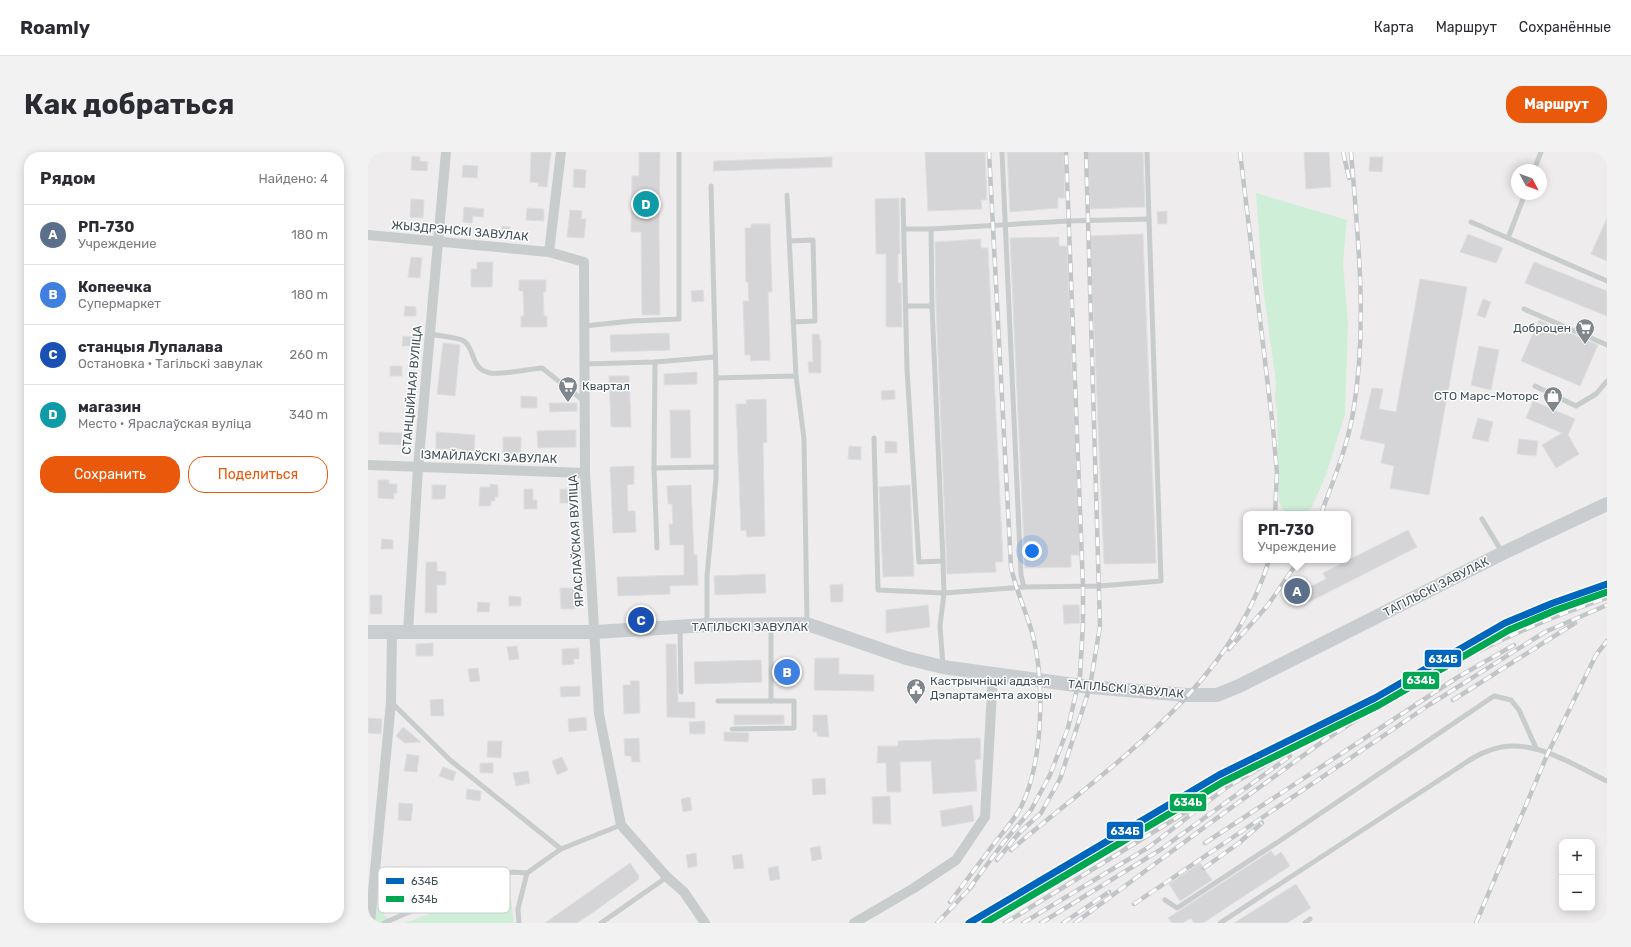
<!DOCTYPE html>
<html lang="ru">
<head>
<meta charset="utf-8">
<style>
  :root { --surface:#fff; --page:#f2f2f3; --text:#2b2b33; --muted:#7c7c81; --line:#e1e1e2; --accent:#ea580c }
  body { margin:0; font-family:Rubik,sans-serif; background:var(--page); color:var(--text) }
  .controls { position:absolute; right:12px; bottom:12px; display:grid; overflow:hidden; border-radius:8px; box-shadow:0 2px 10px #0003 }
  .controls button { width:36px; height:36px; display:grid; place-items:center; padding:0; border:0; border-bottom:1px solid var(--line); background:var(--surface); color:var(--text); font:20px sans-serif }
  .compass { position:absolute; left:1143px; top:12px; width:36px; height:36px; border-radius:50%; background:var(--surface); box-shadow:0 2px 10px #0003; rotate:131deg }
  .you { position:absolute; left:664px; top:399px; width:14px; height:14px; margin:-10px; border:3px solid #fff; border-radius:50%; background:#1a73e8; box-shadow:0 0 0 6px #1a73e833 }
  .badge { display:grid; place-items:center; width:26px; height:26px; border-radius:50%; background:var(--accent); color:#fff; font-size:13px; font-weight:700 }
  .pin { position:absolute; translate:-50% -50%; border:2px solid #fff; box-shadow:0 1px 4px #0006 }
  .popup { position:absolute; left:875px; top:359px; width:108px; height:52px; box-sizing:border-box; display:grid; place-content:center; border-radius:8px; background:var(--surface); filter:drop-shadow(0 1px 3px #0005); font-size:13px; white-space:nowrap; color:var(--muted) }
  .popup b { font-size:15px; color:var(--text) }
  .popup::after { content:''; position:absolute; left:50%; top:100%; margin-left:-8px; border:8px solid transparent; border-top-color:var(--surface) }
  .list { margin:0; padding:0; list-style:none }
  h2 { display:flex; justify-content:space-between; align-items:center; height:52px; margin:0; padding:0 16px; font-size:17px }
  h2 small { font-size:13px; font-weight:400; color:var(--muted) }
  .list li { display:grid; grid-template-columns:26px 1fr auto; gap:12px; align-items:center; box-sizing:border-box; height:60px; padding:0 16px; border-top:1px solid var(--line) }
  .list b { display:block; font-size:15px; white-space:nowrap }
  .list p { margin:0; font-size:13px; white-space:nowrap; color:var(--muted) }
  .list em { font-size:13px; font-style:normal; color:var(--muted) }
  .actions { display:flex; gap:8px; padding:12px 16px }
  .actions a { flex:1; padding:9px 0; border:1px solid var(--accent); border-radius:16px; text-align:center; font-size:14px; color:var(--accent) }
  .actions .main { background:var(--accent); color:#fff }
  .map { position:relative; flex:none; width:1239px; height:771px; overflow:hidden; border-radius:16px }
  header { display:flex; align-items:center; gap:24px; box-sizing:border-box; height:56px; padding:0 20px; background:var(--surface); border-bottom:1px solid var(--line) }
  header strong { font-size:19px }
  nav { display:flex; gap:22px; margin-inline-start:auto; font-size:14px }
  .intro { display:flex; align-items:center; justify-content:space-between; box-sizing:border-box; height:96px; padding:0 24px }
  h1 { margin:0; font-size:28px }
  .button { padding:10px 18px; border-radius:16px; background:var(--accent); color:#fff; font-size:14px; font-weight:700 }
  main { display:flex; gap:24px; padding:0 24px }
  aside { flex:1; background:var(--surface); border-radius:16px; box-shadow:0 2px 10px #0003 }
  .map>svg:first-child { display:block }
  .green { fill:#cfeed7 }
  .building { fill:#d5d5d7; stroke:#dfdedf }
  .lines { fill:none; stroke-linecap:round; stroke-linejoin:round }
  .service { stroke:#c8cccd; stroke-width:5 }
  .minor { stroke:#c8cccd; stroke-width:10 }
  .secondary { stroke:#c9cdcf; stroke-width:14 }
  .rail-casing { stroke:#c2c5c7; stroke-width:4.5 }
  .rail { stroke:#fff; stroke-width:3; stroke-dasharray:9; stroke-linecap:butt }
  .rail-1-casing { stroke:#fff; stroke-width:10 }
  .rail-2-casing { stroke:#fff; stroke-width:10 }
  .rail-1 { stroke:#0065bd; stroke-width:7 }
  .rail-2 { stroke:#00a651; stroke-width:7 }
  .labels { text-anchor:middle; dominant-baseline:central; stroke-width:3; stroke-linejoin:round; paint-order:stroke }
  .street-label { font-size:12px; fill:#435159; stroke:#fff }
  .poi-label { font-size:12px; fill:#435159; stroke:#fff; text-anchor:end }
  .key { fill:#fff; stroke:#c7cbcd; stroke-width:1 }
  .key-label { font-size:11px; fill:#435159 }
  .line-badge { stroke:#fff; stroke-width:1.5 }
  .badge-label { font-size:11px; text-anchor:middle; font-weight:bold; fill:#fff }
</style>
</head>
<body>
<header>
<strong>Roamly</strong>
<nav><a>Карта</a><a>Маршрут</a><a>Сохранённые</a></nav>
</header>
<div class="intro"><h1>Как добраться</h1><a class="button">Маршрут</a></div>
<main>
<aside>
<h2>Рядом<small>Найдено: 4</small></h2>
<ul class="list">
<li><span class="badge" style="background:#5c6f8a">A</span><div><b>РП-730</b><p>Учреждение</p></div><em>180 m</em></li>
<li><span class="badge" style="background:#3f7fe0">B</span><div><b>Копеечка</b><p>Супермаркет</p></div><em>180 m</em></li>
<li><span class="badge" style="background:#1a4fb4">C</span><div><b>станцыя Лупалава</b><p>Остановка · Тагільскі завулак</p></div><em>260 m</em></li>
<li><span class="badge" style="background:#0f9aa8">D</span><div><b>магазин</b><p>Место · Яраслаўская вуліца</p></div><em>340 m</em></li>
</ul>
<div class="actions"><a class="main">Сохранить</a><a>Поделиться</a></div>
</aside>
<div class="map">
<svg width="1239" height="771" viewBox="0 0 1239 771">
  <rect width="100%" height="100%" fill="#eeecec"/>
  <g class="green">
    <path d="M888,41L979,68L975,111L980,170L977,262L958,323L944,355L937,362H918L911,350L909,258L907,246L908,231L895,134Z"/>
    <path d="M141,731L146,771H37Z"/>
    <path d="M0,744L24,771H0Z"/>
  </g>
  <g class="building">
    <path d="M163,0H183L179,35L170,34L171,31L162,30Z"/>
    <path d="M271,0H292L291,80L292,163H274L273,80H263L264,24H271Z"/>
    <path d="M557,0H617L619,48H613L614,57L560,59Z"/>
    <path d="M639,0H696L697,46H690V56L642,60Z"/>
    <path d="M720,0H775L777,55L722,57Z"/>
    <path d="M936,0H961L963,35L938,37Z"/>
    <path d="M44,4L52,5V9L60,10L59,19L43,18Z"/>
    <path d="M464,5V15L345,19L346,9Z"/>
    <path d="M1002,5H1015L1014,20L1001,19Z"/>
    <path d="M95,13L110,14L109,26L94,25Z"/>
    <path d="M206,17L218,18L217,36L205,35Z"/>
    <path d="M531,46L532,102H530V131H533L534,175H518V102H508L507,47Z"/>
    <path d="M43,47L56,48L55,66L42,65Z"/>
    <path d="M96,55L116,57L115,65L105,64L104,71L95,70Z"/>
    <path d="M159,56L176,57V69L158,68Z"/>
    <path d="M202,58L214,59L213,67H218L216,86L199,85Z"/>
    <path d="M799,59V72H790L789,60Z"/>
    <path d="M1239,66V109L1223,102Z"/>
    <path d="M383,72H402L404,140H400L402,208L383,209L382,203H377L375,149H381L380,130H378L377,76H383Z"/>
    <path d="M134,74L142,75V84H134Z"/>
    <path d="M775,82L788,411L736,412L722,84Z"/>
    <path d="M1100,82L1135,96L1128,111L1092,100Z"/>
    <path d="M691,85V94H699L712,403H703V415L657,416L642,86Z"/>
    <path d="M613,87V96H620L635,410H627L628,420L579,422L568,154L567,90Z"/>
    <path d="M43,105L54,106L52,126L40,125Z"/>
    <path d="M109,110H125L124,135H103V117H109Z"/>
    <path d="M1166,110L1239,139V164L1157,131Z"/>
    <path d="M1052,127L1099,135L1061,343L1022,336L1026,314L1013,311L1017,292L992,287L1004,236L1015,237L1011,257L1028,260Z"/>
    <path d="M151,128H178V140H175L176,164H179V175H153V164H156L155,139H151Z"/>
    <path d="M335,138L336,149L324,150L323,139Z"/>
    <path d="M1115,147L1123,150L1117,166L1109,163Z"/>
    <path d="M37,154L48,155V164H36Z"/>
    <path d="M1171,168L1230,193L1212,234L1153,209Z"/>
    <path d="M301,181L302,198L243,200L242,183Z"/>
    <path d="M444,182H451L452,188H453V221H441L440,210H445Z"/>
    <path d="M35,184L47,185L46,194H34Z"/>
    <path d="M75,191L92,193L87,244L69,242Z"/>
    <path d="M1111,194L1131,198L1123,238L1103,233Z"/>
    <rect x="22" y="214" width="12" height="10"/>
    <path d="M329,220V232L296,233V222Z"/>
    <path d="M241,224H261L263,275H243Z"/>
    <path d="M527,238V247L514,248L513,239Z"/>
    <path d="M153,244L169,245V256H153Z"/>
    <path d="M398,247L399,290L395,291L397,384L379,385L378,378L373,379L368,252H379L378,248Z"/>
    <path d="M1165,249L1207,267L1200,283L1211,302L1188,316L1174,293L1194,281L1158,266Z"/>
    <path d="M181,251H209V259L182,260Z"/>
    <path d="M302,258H322L323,306H303Z"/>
    <path d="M1110,266L1125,270L1120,290L1104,286Z"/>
    <path d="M208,278V295L170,296L169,279Z"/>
    <path d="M11,280L34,281L33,293L11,292Z"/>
    <path d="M68,280L107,283L106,300H94V297H68Z"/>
    <path d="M135,285H153V301L135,302Z"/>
    <path d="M1151,287L1170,289L1168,304L1149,302Z"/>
    <path d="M517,289L529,290V301H517Z"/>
    <path d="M481,294L493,295V308L480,307Z"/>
    <path d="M266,314V332L259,333L260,359H267L268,380L245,381L242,315Z"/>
    <path d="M10,328H21V332H29V341H26V347L10,346Z"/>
    <path d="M122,332L130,333V345H127V349H123V354H111L112,335H122Z"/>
    <path d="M64,333H78L77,347H64Z"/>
    <path d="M323,333L326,403H329L330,433L302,434V442L250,444L249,425L316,423V393H302L301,372H305L304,352H300L299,334Z"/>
    <path d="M542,333L546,424L515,425L511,335Z"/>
    <path d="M156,337H165V348H169V357H156Z"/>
    <rect x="192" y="337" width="9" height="14"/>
    <path d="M1040,378L1049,395L941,450L935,438L958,427L955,421Z"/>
    <path d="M14,387L25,388V397H13Z"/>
    <path d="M58,410H69V419L78,420V433H69V461H57Z"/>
    <path d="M397,422L398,441L347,443L346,424Z"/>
    <path d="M475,432V450H463L462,433Z"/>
    <path d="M192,436H207V457H193Z"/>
    <rect x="2" y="443" width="12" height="19"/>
    <path d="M141,444L153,445V454H141Z"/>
    <path d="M110,450L122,451L121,460H109Z"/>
    <path d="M560,453L562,475L518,481V458Z"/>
    <path d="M695,453H711L712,471L696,472Z"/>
    <path d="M65,491V504H48V492Z"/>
    <path d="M298,492H308L310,550H327V566L299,565Z"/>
    <path d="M149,494L151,507L141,508L139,495Z"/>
    <path d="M211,496V507H205L206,512L194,513V497Z"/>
    <path d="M447,506H471V522L506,523V539L446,538Z"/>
    <path d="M393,508L394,530L327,532L326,510Z"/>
    <path d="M110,516L112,529L102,530L100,517Z"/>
    <path d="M262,529H271L272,561L256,562L255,533H263Z"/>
    <path d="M212,534V544L193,545L192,535Z"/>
    <path d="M75,547L76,564H63L62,548Z"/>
    <path d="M366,563H416V572L366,573Z"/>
    <path d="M445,563H459L461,585L449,584V580H445Z"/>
    <path d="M218,565L219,578L201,580L200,567Z"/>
    <path d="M0,566L14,567L13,582L0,581Z"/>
    <path d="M337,569V582H322L321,570Z"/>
    <path d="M35,575L40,579L53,590L37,591L28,584Z"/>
    <path d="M356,580L381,581L380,590L356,589Z"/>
    <path d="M271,586L272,610H264L263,604H257L256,587Z"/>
    <path d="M612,586L613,607L607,608L609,639L565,642L563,609L532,610L533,640H519L518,611H509L510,594H530V589Z"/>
    <path d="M120,589H134L133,606L119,605Z"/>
    <path d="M39,602L51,604L49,620L36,619Z"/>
    <path d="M194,605L200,618L189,623L184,609Z"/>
    <rect x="112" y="611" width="13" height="10"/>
    <path d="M75,615L88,620L85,629L71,624Z"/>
    <path d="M160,619L162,631L148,634L145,621Z"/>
    <path d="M457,626L458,642L445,643L444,627Z"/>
    <path d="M99,637L113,639L112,649L98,647Z"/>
    <path d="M522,644L523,672H505L504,645Z"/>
    <path d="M322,645L324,658L315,660L313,647Z"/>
    <path d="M31,651L45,652L43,669L30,668Z"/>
    <path d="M604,653L606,669L574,675L572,659Z"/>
    <path d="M452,694L454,707L444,709L442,696Z"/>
    <path d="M903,699L907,704L913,700L922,714L835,771H826L823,766L814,771H804L800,766Z"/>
    <path d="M328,701L329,714L320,716L318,703Z"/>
    <path d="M374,702L376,716L366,717L364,704Z"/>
    <path d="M262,711L271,724L270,725L271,727L227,759L209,771H177Z"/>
    <path d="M832,711L844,728L812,749L801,732Z"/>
    <path d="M410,714L412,727L402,729L400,716Z"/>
    <path d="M928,732L943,756L919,771H866Z"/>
  </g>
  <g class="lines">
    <g class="service">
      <path d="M634,0L653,423L656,435"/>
      <path d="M779,0L781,67"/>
      <path d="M1166,18L1173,0"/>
      <path d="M419,43L428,224L436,287L439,472"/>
      <path d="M535,48L539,217L551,410L575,409L564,154L563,77H536"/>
      <path d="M1103,70L1239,129"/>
      <path d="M1140,86L1157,42"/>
      <path d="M422,89L445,88L447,169L425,170"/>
      <path d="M538,154H564"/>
      <path d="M1156,157L1239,193"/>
      <path d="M216,174L264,169L311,167V0"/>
      <path d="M63,182C70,184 90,185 96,189C108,198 102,217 122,221C133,223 161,217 174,216L216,249"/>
      <path d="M287,210L286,316L289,396"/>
      <path d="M217,212L287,210L347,205"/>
      <path d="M348,226L428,224"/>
      <path d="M1167,234L1208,254L1228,242L1239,229"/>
      <path d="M506,286L510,438L576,441L656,435L732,434L793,429L781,67L700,69L563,77"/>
      <path d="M286,316L348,315"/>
      <path d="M1114,367L1134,400"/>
      <path d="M575,409L576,441L572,474L575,514"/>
      <path d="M339,472V424L348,327V226L343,34"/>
      <path d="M312,476L313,540"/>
      <path d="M350,549H403V474"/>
      <path d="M24,551L82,608L193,697"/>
      <path d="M364,577L426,576V549H403"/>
      <path d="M7,719L120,725"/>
      <path d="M797,748L809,756L916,686L1126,544L1143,548L1151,558L1168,596"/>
      <path d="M16,771L121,725L145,720L159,721L193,697L253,673"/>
      <path d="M151,771L150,757L159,721"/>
      <path d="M233,771L299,725"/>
      <path d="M852,771L1085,619C1096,612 1107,603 1120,599C1161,582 1203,612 1239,629"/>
      <path d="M937,771L942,767"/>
    </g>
    <g class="minor">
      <path d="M193,0L181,100L216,110L217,321L231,562L253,673L299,725L316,740L337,771"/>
      <path d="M0,83L181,100"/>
      <path d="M0,313L217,321"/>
      <path d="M40,480L50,316L78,0"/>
      <path d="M2,771L23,550L24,480"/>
      <path d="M486,771L546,736L588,708L617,665L625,522"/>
    </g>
    <path class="secondary" d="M0,480H227L339,473L439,472L538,506L575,515L625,522L722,535L819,543H849L871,534L1135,401L1239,352"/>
    <g class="rail-casing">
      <g id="rail">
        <path d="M872,0L905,276L909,321L907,362"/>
        <path d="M975,0L981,26"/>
        <path d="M953,362C965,329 979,296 985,261C1000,175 990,86 983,0"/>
        <path d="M861,497L900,453L931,408"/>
        <path d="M1056,516L1116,489"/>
        <path d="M1085,548L1207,471"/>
        <path d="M949,583L1007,546"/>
        <path d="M837,691L1090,525L1146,493"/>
        <path d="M643,698C740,615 862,537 901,408"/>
        <path d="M629,708L651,681L673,661L692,627L722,535L732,474L718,0"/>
        <path d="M836,716L871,691L894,671"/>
        <path d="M601,737L635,691L663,658L682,623L700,576L712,524L715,471V435L698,0"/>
        <path d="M582,750C597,730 613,709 628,689C636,679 647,667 653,655C675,611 677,532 665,484C659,461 648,439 643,415L621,0"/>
        <path d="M766,752L1061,553L1177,480L1239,453"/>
        <path d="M569,771L605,733"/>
        <path d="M616,771L908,594"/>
        <path d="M637,771L823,657"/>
        <path d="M655,771L781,695L859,635L953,581"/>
        <path d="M673,771L792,698L922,604"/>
        <path d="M695,771L741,740"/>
        <path d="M707,771C775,721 841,671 910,622C932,606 954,589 977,575C1059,522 1146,477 1239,446"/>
        <path d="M1108,771L1180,601L1228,503L1239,489"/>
      </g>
    </g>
    <use href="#rail" class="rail"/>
    <g class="rail-1-casing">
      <path id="rail-1" d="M601,771L851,623L1007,546L1137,471L1185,451L1239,432"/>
    </g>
    <g class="rail-2-casing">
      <path id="rail-2" d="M617,771L855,630L1011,553L1141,478L1188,458L1239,440"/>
    </g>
    <use href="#rail-1" class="rail-1"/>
    <use href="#rail-2" class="rail-2"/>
  </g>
  <defs>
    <g id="supermarket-pin" transform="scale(1)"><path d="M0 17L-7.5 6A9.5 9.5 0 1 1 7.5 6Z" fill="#7f878c" stroke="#fff"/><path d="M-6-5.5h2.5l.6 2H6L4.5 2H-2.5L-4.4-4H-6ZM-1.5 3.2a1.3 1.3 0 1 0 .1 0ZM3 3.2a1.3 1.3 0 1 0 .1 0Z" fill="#fff"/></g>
    <g id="shop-pin" transform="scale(1)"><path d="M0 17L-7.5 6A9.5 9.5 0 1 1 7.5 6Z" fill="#7f878c" stroke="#fff"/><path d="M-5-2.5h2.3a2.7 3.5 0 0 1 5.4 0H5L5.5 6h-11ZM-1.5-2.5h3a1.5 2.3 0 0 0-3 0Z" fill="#fff"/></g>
    <g id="civic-pin" transform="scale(1)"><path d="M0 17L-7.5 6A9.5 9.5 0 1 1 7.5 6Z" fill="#7f878c" stroke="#fff"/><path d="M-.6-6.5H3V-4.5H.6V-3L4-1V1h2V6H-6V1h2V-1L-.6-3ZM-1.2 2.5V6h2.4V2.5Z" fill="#fff"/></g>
  </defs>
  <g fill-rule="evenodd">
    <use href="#supermarket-pin" x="1217" y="176"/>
    <use href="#supermarket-pin" x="200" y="234"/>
    <use href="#shop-pin" x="1185" y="244"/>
    <use href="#civic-pin" x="548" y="536"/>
  </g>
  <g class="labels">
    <g class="street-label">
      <text transform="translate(92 79) rotate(5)">ЖЫЗДРЭНСКІ ЗАВУЛАК</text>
      <text transform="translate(44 238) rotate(-85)">СТАНЦЫЙНАЯ ВУЛІЦА</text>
      <text transform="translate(121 305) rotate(2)">ІЗМАЙЛАЎСКІ ЗАВУЛАК</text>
      <text transform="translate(208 389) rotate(-93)">ЯРАСЛАЎСКАЯ ВУЛІЦА</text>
      <text transform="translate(1068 435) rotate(-27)">ТАГІЛЬСКІ ЗАВУЛАК</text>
      <text x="382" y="475">ТАГІЛЬСКІ ЗАВУЛАК</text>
      <text transform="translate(758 537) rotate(5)">ТАГІЛЬСКІ ЗАВУЛАК</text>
    </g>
    <g class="poi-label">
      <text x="1203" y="176">Доброцен</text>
      <text x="214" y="234" text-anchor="start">Квартал</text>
      <text x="1171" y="244">СТО Марс-Моторс</text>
      <text x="562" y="529" text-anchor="start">Кастрычніцкі аддзел<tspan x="562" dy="14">Дэпартамента аховы</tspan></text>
    </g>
  </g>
  <rect x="10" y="715" width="132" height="46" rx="6" class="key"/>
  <rect x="18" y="726" width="18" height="6" fill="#0065bd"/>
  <rect x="18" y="744" width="18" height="6" fill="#00a651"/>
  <g class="key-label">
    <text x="43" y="733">634Б</text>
    <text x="43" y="751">634Ь</text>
  </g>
  <g class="line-badge">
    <rect x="1056" y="497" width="38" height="19" rx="4" fill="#0065bd"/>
    <rect x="1034" y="519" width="38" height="19" rx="4" fill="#00a651"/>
    <rect x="801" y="641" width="38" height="19" rx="4" fill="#00a651"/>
    <rect x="738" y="669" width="38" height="19" rx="4" fill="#0065bd"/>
  </g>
  <g class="badge-label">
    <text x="1075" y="511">634Б</text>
    <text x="1053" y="532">634Ь</text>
    <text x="820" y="654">634Ь</text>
    <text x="757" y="683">634Б</text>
  </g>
</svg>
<div class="controls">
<button>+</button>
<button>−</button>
</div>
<svg class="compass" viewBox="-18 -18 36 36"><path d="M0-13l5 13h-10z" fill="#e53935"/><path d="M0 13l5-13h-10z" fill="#7c7c81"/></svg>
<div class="you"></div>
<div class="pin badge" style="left:929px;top:439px;background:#5c6f8a">A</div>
<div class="popup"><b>РП-730</b>Учреждение</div>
<div class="pin badge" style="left:419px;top:520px;background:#3f7fe0">B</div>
<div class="pin badge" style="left:273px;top:468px;background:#1a4fb4">C</div>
<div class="pin badge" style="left:278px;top:52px;background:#0f9aa8">D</div>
</div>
</main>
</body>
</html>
